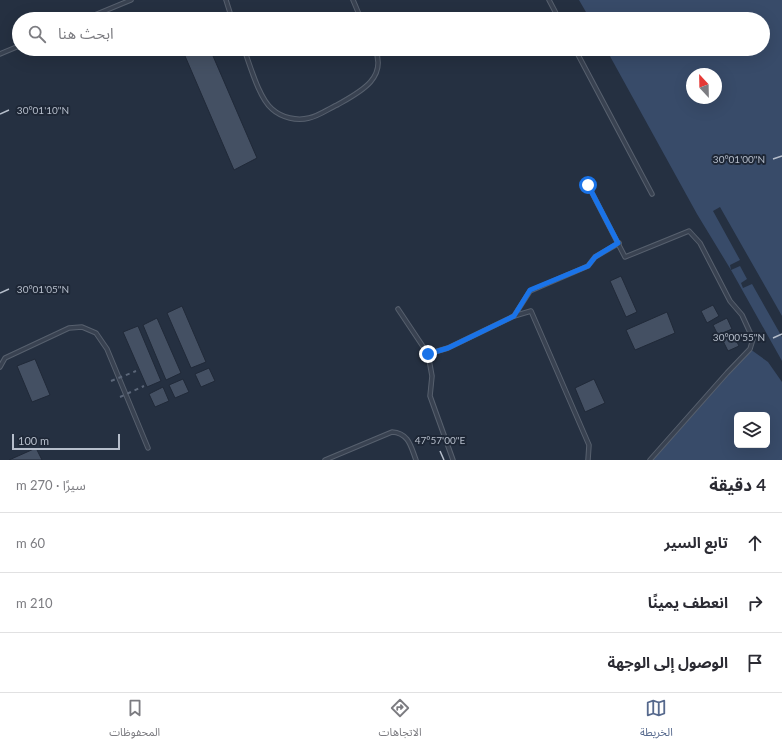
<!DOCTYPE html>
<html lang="ar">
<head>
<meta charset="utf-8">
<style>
  :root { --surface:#fff; --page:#f7f7f7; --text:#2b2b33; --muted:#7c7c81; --line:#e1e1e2; --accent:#56698d }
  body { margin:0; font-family:Lato,"Noto Sans Arabic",sans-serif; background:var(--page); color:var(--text); direction:rtl }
  .controls { position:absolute; right:12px; bottom:12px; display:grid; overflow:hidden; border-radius:6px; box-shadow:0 4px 16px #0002 }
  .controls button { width:36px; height:36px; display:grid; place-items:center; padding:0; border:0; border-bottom:1px solid var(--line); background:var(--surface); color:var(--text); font:20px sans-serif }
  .compass { position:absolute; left:686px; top:68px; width:36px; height:36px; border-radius:50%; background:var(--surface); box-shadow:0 4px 16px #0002; rotate:338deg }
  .scale { position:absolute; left:12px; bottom:10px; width:108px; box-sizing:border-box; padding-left:4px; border:2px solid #b6becb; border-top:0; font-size:11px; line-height:14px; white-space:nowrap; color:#b6becb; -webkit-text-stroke:3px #1e2736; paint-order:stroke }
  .stop { position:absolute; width:12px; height:12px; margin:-9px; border:3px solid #1a73e8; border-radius:50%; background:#fff }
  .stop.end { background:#1a73e8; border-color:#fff; box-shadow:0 1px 4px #0008 }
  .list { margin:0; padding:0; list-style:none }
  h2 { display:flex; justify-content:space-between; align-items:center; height:52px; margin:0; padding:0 16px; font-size:17px }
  h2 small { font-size:13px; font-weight:400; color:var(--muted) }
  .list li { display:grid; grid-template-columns:26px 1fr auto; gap:12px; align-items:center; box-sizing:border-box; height:60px; padding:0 16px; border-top:1px solid var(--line) }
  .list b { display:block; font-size:15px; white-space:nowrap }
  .list em { font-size:13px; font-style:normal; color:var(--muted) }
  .icon { flex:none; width:22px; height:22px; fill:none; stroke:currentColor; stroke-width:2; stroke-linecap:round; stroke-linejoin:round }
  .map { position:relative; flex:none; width:782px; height:460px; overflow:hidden; direction:ltr }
  .search { position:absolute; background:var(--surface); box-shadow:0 4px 16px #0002; left:12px; right:12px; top:12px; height:44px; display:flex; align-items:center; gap:10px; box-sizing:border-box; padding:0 14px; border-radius:22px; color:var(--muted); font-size:15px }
  .sheet { height:232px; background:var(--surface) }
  nav { display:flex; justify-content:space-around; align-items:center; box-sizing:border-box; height:56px; border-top:1px solid var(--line); background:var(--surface); font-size:11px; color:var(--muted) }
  nav a { display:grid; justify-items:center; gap:2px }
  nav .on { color:var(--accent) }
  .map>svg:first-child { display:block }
  .water { fill:#384b69; fill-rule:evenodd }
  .pier { fill:#253041 }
  .building { fill:#445063; stroke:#202938 }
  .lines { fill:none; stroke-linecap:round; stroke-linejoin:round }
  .lane-casing { stroke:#57606e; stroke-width:5.5 }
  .lane { stroke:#394251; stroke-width:3.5 }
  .rail { stroke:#5b6678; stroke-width:2; stroke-dasharray:4 4; stroke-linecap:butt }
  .route { stroke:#1a73e8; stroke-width:5 }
  .ticks { fill:none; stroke:#b6becb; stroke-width:1.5 }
  .ticks-label { font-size:10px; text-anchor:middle; fill:#b6becb; stroke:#1e2736; stroke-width:4; stroke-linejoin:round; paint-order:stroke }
</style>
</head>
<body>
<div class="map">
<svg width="782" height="460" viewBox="0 0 782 460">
  <rect width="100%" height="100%" fill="#253041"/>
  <g class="water">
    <path d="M579,0H782V361L731,270L697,214L606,49H763V19H590ZM692,74H716V98H692Z"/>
    <path d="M750,349L768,362L782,382V460H649ZM737,415H767V445H737Z"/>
  </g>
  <path class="pier" d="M720,207L782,316V337L752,284L743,288L741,283L747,279L740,266L731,270L730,265L740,260L713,211Z"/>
  <g class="building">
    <path d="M182,49H210L257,158L234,170Z"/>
    <path d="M621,276L637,312L626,317L610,281Z"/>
    <path d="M713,305L719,316L707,323L701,311Z"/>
    <path d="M182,306L206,362L191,368L167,313Z"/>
    <path d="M667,312L675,333L635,350L626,330Z"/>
    <path d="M157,318L181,373L166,380L143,325Z"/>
    <path d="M727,318L732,329L718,335L713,325Z"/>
    <path d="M138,326L161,381L147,387L123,332Z"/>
    <path d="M733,334L739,346L728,351L722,339Z"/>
    <path d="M35,359L50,395L32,402L17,366Z"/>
    <path d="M209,368L215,381L201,387L195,374Z"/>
    <path d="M183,379L189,392L175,398L169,385Z"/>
    <path d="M594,379L605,403L585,412L575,388Z"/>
    <path d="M163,387L169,401L155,407L149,394Z"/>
    <path d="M36,448L42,460H9Z"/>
  </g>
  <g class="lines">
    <g class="lane-casing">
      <g id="lane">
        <path d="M226,0L232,19"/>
        <path d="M353,0L361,19"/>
        <path d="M549,0L559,19"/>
        <path d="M85,19L131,0"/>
        <path d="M244,49C250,65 259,98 272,109C282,118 297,121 309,118C319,116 328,109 337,105C358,93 388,79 375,49"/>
        <path d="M575,49L652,194"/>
        <path d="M0,54L19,46"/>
        <path d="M588,185L625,257L689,231L700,243L730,301L742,315L753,339L750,349L727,373L650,460"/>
        <path d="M398,309L428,354L448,348L514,316L530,291L588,266L595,257L619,243"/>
        <path d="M514,316L531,311L589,445L588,460"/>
        <path d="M428,354L432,376L430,396L453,460"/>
        <path d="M0,367L5,358L69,328L82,327L96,333L107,349L148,448"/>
        <path d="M325,460L392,432C409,433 411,447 416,460"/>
      </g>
    </g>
    <use href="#lane" class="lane"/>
    <g class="rail">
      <path d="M111,381L136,371"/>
      <path d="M120,397L144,386"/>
    </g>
  </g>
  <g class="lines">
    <path class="route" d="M428,354L448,348L514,316L530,290L588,266L595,257L618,243L588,185"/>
  </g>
  <path class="ticks" d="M0,114L9,110M773,159L782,156M0,293L9,289M773,338L782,334M440,451L444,460"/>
  <g class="ticks-label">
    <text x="43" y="114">30°01'10"N</text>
    <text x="739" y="163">30°01'00"N</text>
    <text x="43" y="293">30°01'05"N</text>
    <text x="739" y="341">30°00'55"N</text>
    <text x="440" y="444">47°57'00"E</text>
  </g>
</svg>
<div class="controls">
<button><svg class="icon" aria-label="layers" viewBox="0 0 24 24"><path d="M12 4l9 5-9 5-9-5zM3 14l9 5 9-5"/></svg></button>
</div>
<svg class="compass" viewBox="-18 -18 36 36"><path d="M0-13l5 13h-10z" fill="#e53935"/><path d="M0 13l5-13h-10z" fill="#7c7c81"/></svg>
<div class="scale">100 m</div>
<div class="stop" style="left:588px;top:185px"></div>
<div class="stop end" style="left:428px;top:354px"></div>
<div class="search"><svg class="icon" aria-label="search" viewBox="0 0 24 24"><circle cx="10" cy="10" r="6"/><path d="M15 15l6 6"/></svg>ابحث هنا</div>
</div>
<section class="sheet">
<h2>4 دقيقة<small>سيرًا · 270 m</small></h2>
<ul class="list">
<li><svg class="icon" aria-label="ahead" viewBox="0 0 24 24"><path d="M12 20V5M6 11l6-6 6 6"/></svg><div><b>تابع السير</b></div><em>60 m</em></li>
<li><svg class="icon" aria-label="right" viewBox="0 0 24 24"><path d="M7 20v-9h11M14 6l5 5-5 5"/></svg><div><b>انعطف يمينًا</b></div><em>210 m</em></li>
<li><svg class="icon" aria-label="arrive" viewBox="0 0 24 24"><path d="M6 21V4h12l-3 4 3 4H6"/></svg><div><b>الوصول إلى الوجهة</b></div></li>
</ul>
</section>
<nav>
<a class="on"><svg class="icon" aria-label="map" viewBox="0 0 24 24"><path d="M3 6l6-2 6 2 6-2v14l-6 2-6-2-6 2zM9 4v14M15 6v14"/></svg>الخريطة</a>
<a><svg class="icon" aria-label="directions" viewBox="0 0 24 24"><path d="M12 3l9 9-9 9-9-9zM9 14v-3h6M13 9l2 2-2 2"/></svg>الاتجاهات</a>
<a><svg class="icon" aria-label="saved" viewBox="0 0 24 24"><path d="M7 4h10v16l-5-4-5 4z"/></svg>المحفوظات</a>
</nav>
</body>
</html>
